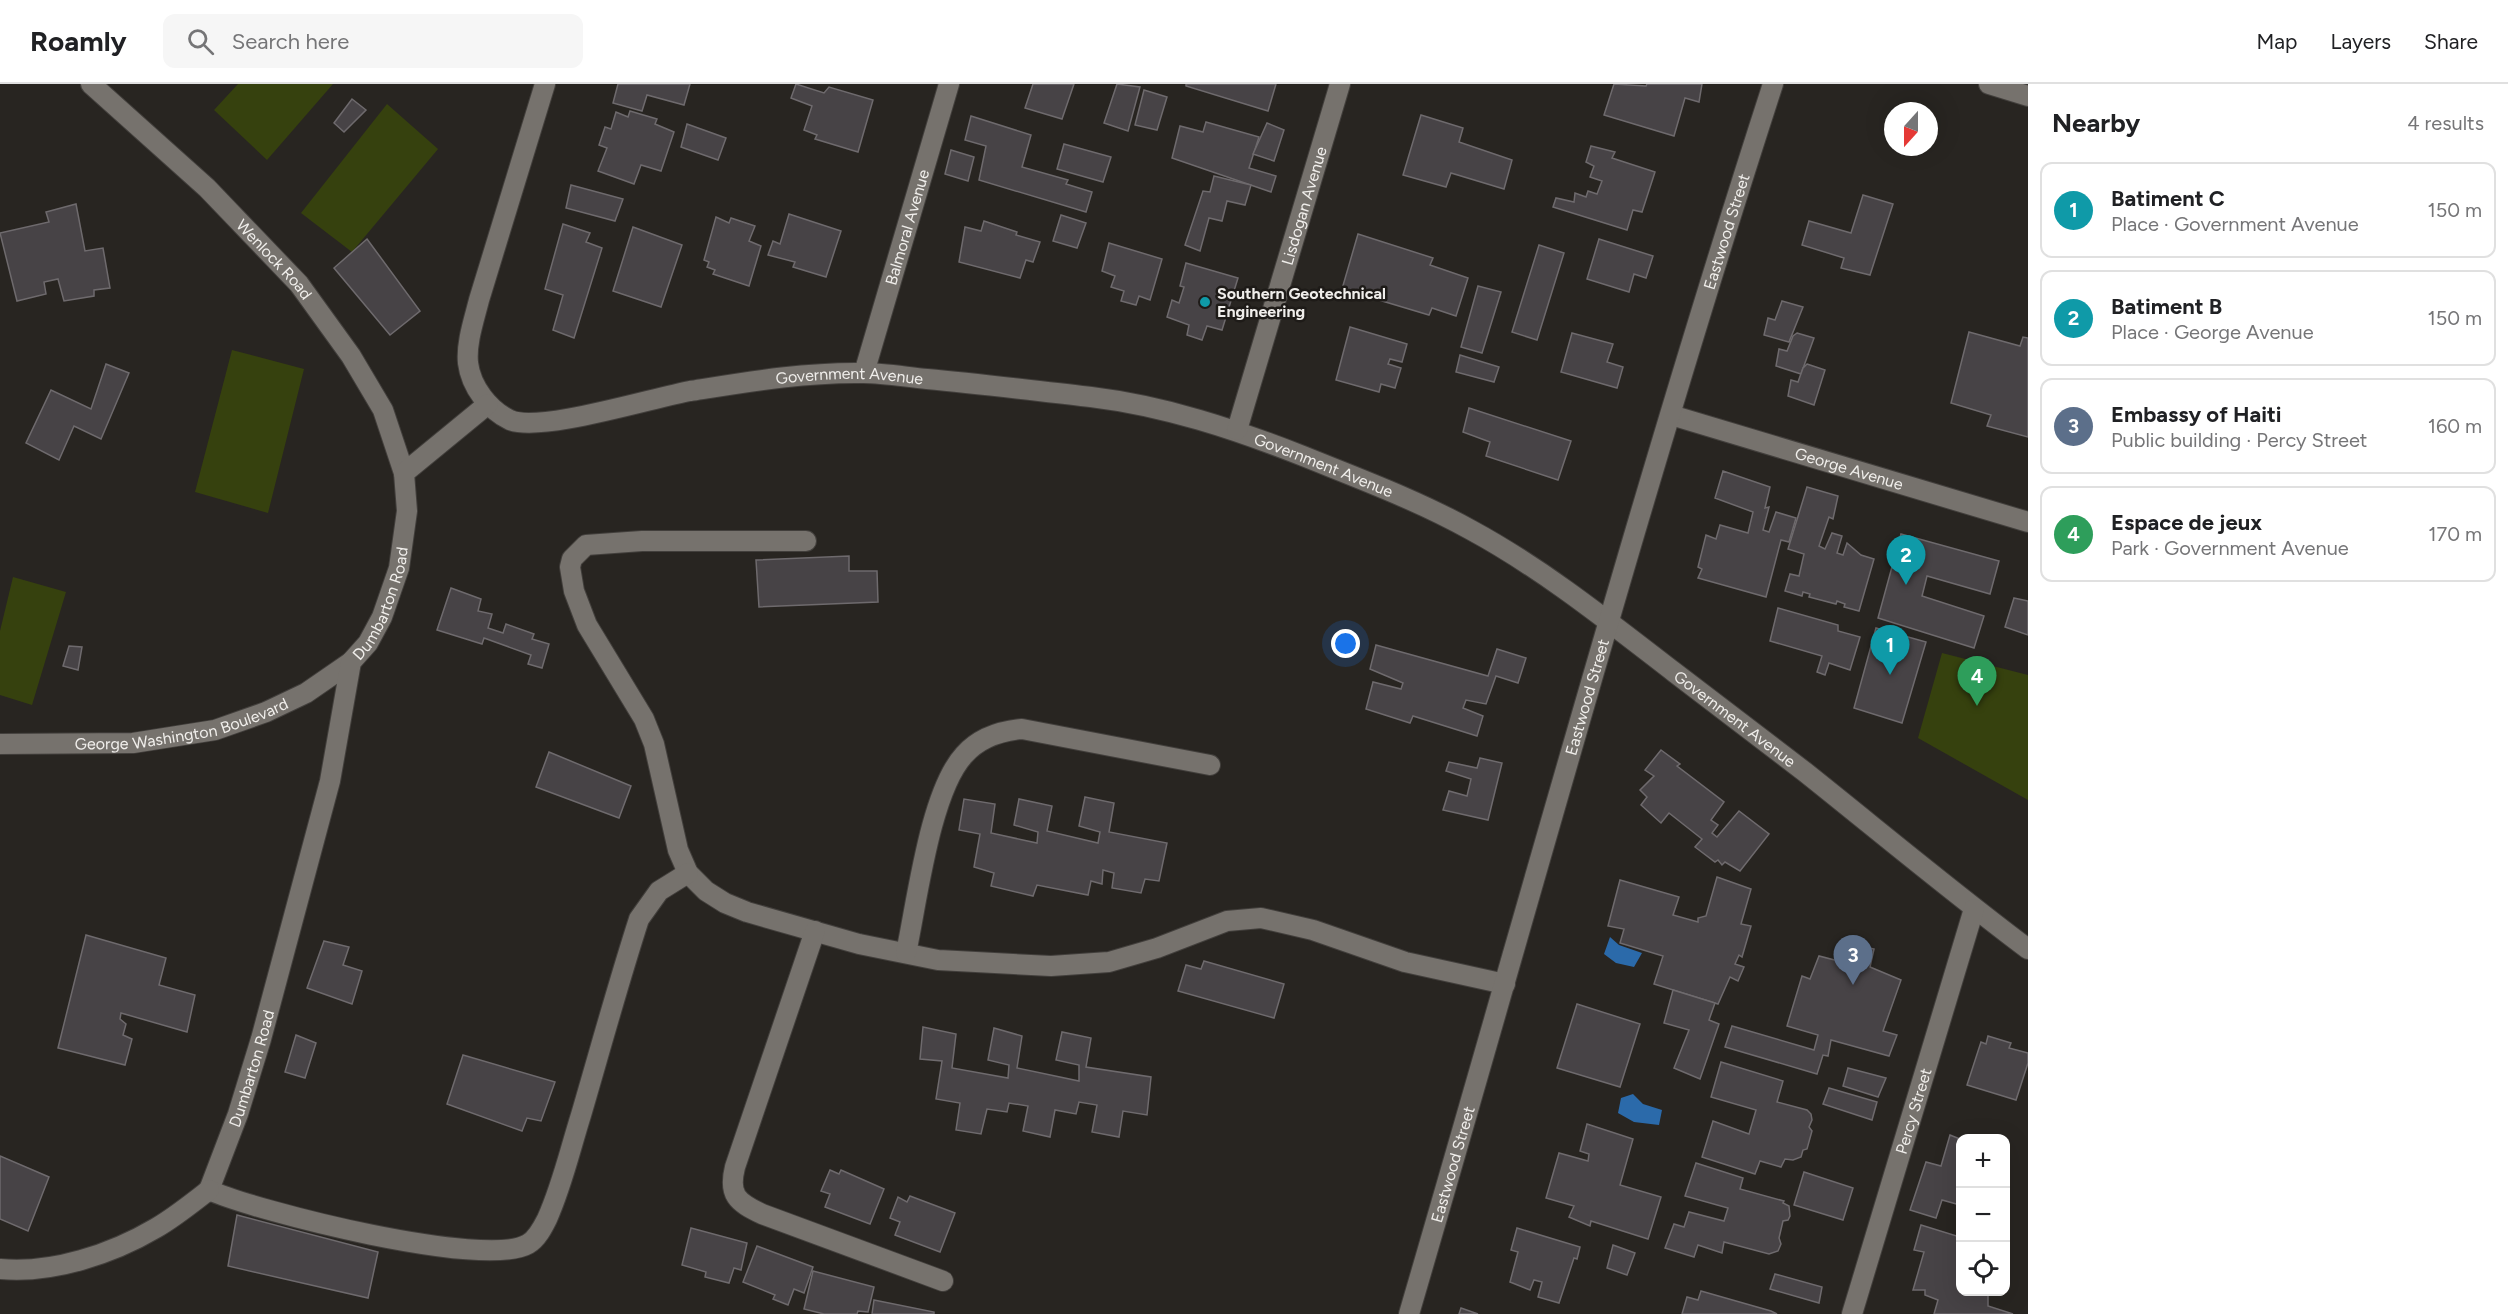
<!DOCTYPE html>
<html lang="en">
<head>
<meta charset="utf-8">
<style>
  :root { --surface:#fff; --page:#f6f6f6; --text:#202124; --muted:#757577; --line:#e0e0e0; --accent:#376e6d }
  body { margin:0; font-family:Figtree,sans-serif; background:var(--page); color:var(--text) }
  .controls { position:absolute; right:18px; bottom:18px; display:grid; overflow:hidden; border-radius:12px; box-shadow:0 6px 24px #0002 }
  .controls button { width:54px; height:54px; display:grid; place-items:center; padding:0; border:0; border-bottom:2px solid var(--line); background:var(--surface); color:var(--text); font:30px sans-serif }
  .compass { position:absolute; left:1884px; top:18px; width:54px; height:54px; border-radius:50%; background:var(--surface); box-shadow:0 6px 24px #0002; rotate:201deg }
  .you { position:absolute; left:1346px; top:560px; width:21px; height:21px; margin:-15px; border:4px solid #fff; border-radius:50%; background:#1a73e8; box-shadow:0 0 0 9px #1a73e833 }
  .badge { display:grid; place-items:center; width:39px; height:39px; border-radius:50%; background:var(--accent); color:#fff; font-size:20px; font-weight:700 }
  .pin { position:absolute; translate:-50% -50px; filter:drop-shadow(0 2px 3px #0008) }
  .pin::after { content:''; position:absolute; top:32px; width:21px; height:18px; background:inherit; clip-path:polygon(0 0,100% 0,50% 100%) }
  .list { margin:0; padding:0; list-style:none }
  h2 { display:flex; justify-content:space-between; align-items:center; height:78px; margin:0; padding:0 24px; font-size:26px }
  h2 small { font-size:20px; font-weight:400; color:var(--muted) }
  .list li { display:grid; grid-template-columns:39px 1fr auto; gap:18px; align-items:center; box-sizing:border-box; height:96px; margin:0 12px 12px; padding:0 12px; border:2px solid var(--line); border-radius:12px }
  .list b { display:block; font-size:22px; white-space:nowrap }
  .list p { margin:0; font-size:20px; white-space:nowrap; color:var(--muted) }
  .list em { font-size:20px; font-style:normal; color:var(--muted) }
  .icon { flex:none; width:33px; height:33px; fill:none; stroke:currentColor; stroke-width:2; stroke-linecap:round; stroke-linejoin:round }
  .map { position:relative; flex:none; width:2028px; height:1230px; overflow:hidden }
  header { display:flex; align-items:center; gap:36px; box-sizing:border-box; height:84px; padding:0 30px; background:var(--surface); border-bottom:2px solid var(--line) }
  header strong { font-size:28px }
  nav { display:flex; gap:33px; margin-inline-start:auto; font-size:21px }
  .search { width:420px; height:54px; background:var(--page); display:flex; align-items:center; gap:15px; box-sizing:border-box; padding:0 21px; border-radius:12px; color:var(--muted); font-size:22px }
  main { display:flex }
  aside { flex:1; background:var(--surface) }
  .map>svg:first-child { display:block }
  .green { fill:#36410e }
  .water { fill:#2b6aaa }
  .building { fill:#474346; stroke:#6e6a6d; stroke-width:1.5 }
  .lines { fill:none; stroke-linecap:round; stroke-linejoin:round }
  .street-casing { stroke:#423f3c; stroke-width:22 }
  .street { stroke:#76726d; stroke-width:20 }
  .culture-dot { fill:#0f9aa8; stroke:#1e1b18; stroke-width:2 }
  .labels { text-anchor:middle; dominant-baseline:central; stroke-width:5; stroke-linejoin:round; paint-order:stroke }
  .street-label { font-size:16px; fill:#f0eeeb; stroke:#1e1b18 }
  .poi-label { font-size:16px; font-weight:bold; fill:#f0eeeb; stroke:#1e1b18; text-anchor:start }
</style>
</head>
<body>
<header>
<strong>Roamly</strong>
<div class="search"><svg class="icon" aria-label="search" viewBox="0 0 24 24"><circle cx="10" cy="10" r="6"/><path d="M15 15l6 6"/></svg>Search here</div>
<nav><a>Map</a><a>Layers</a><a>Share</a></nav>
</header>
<main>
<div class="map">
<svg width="2028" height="1230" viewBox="0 0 2028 1230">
  <rect width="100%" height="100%" fill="#282521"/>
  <g class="green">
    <path d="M238,0H333L267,76L214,26Z"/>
    <path d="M387,20L438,65L352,168L301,129Z"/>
    <path d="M232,266L304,285L268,429L195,408Z"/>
    <path d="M13,493L66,508L32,621L0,611V547Z"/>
    <path d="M1942,569L2028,591V716L1918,654Z"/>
  </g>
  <g class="water">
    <path d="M1610,853L1619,861L1642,869L1634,883L1616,879L1604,870Z"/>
    <path d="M1633,1010L1643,1020L1662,1026L1659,1041L1634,1038L1618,1029L1621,1014Z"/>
  </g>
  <g class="building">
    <path d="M618,0H690L684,21L647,11L642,27L613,19Z"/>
    <path d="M796,0L824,9L829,3L873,16L858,68L815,55L817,51L804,46L812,22L791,14Z"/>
    <path d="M1033,0H1074L1062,35L1025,24Z"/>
    <path d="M1117,0L1140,3L1128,47L1104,39Z"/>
    <path d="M1186,0H1276L1268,27L1186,2Z"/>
    <path d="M1614,0L1646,2L1647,0H1702L1699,18L1685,14L1674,52L1604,31Z"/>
    <path d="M1144,6L1167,13L1157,46L1135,41Z"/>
    <path d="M352,15L366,26L344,48L334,39Z"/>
    <path d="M630,27L657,35L655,40L674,48L661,87L641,81L634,100L598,87L607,64L599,61L605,43L611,45L616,28L628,33Z"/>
    <path d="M1421,31L1463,44L1459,58L1512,76L1504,105L1451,89L1446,103L1403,91Z"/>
    <path d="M971,32L1031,51L1022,83L1068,96L1066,100L1092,108L1086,128L979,96L986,62L965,56Z"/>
    <path d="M1206,38L1259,53L1249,84L1276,92L1271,108L1172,74L1180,42L1203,48Z"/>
    <path d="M1267,39L1284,46L1274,77L1253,70Z"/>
    <path d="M687,40L726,54L718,76L681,63Z"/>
    <path d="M1064,60L1111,73L1103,98L1057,85Z"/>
    <path d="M1591,62L1615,68L1612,74L1655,88L1642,128L1633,126L1627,146L1553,123L1556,114L1574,118L1575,109L1586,113L1588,107L1597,110L1602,97L1590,93L1594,82L1586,78Z"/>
    <path d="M951,66L974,73L968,97L945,90Z"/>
    <path d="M1214,92L1251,101L1245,121L1227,117L1222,137L1209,134L1200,167L1185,161L1203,107L1210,108Z"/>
    <path d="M571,101L623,115L615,137L566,124Z"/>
    <path d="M1863,111L1893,120L1870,191L1841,184L1844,174L1802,161L1809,137L1851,149Z"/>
    <path d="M76,120L85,167L103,164L110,204L94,206V212L64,217L58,195L44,198L46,210L17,217L0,149L49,138L46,128Z"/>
    <path d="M789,130L841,147L826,193L793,183L795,178L768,171L773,157L780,160Z"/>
    <path d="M1061,131L1086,139L1077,164L1053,157Z"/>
    <path d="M716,133L729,139L731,134L755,142L749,157L761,162L749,202L713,190L715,186L707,183L709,178L704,176Z"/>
    <path d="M984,137L1017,148L1016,151L1040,158L1033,178L1026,176L1020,194L959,178L965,143L981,147Z"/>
    <path d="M563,140L590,149L586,158L602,164L574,254L553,246L563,211L545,205Z"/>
    <path d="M633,143L682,161L661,223L613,207Z"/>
    <path d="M1358,150L1433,174L1430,181L1468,194L1456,232L1432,224L1429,231L1342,205Z"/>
    <path d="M367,155L420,227L390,251L334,184Z"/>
    <path d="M1599,155L1653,172L1646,194L1634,190L1629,208L1587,195Z"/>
    <path d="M1109,159L1162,175L1150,216L1139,212L1136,221L1121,217L1124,207L1111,203L1115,192L1102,187Z"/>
    <path d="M1539,161L1564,169L1537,256L1512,248Z"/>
    <path d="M1186,179L1238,194L1222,246L1207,242L1202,256L1187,251L1189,241L1167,233L1172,216L1179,219L1184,203L1180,202Z"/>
    <path d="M1478,202L1501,208L1482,269L1461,263Z"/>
    <path d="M1782,217L1803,223L1789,258L1764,251L1768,234L1775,236Z"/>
    <path d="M1350,243L1407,260L1402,278L1390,275L1388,280L1401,284L1395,304L1381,300L1379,308L1336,296Z"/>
    <path d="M1969,248L2020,262L2023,253L2028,254V353L1987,342L1991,331L1951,319Z"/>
    <path d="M1572,249L1613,260L1607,278L1623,283L1617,304L1561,288Z"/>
    <path d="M1797,249L1814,254L1801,290L1776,282L1779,265L1787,267L1793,252Z"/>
    <path d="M1460,271L1499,283L1494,298L1456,288Z"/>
    <path d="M106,280L129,289L101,355L74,342L59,376L26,359L51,306L91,325Z"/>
    <path d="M1807,280L1825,286L1814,321L1788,312L1791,296L1798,298L1803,284Z"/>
    <path d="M1469,324L1571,357L1558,396L1486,372L1490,358L1463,348Z"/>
    <path d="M1723,387L1770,403L1765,424L1769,423L1763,446L1769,448L1776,428L1796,434L1789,458L1781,456L1766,513L1698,494L1702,485L1698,483L1706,451L1716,455L1720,441L1748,449L1753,428L1715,414Z"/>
    <path d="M1807,403L1838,412L1833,435L1829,433L1819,462L1825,465L1832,449L1842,452L1837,469L1843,471L1847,459L1861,471L1874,475L1859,527L1844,523L1845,520L1837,517L1836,520L1809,513L1810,510L1803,508L1802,512L1785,507L1790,490L1799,492L1804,470L1788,465Z"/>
    <path d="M1901,450L1999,477L1990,510L1927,492L1922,512L1984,532L1974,564L1878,534Z"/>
    <path d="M849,472V487H877L878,518L759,523L756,476Z"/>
    <path d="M451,504L481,515L478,527L492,530L488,544L503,549L506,540L534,550L532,555L549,560L542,584L528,580L531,571L484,554L482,560L437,546Z"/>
    <path d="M2014,514L2028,517V551L2005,543Z"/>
    <path d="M1778,524L1838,541V547L1860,553L1850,586L1829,579L1825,591L1817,588L1822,572L1770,557Z"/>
    <path d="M1876,544L1926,558L1902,639L1854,624Z"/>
    <path d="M1376,561L1488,592L1497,565L1526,574L1518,599L1496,592L1486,620L1466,616L1463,624L1483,632L1477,652L1413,632L1410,639L1366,625L1373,598L1401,605L1403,599L1370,585Z"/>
    <path d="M69,562L82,563L78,586L63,582Z"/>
    <path d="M1661,666L1680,680L1677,682L1724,718L1711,736L1718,741L1712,749L1717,753L1739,727L1769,750L1740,787L1725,778L1722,781L1718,776L1715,778L1695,763L1702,755L1669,729L1661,739L1641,721L1647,713L1640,706L1654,692L1645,686Z"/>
    <path d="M549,668L631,702L619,734L536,703Z"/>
    <path d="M1480,674L1502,679L1488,736L1443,726L1449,707L1467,712L1471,695L1446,687L1449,678L1477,684Z"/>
    <path d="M1085,713L1114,719L1109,748L1167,759L1159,797L1145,795L1141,809L1112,804L1114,789L1103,786L1102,800L1091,797L1088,811L1037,801L1033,812L991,802L994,789L974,783L980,750L959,746L964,715L995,720L991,749L1037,759L1038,748L1014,741L1019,715L1052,722L1047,747L1098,759L1100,748L1079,742Z"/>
    <path d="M1717,793L1751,805L1741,840L1751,842L1742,873L1739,871L1735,880L1744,883L1738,897L1730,893L1718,920L1654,900L1663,872L1620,859L1624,845L1608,842L1620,796L1679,813L1673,831L1698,838V834L1706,832Z"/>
    <path d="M86,851L166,874L159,901L195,911L187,948L121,929L120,935L126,940L123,951L132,955L125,981L58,964Z"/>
    <path d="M324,857L349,863L343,881L362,887L352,920L307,904Z"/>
    <path d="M1857,861L1874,865L1870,883L1901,896L1883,947L1897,951L1889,972L1831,956L1828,972L1823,971L1817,990L1725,963L1732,942L1814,966L1818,951L1787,942L1802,892L1810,895L1819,872L1850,880Z"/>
    <path d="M1204,877L1284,900L1274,934L1178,907L1186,881L1201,885Z"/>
    <path d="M1673,906L1715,919L1709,936L1719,940L1700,995L1674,984L1689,946L1664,939Z"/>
    <path d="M1577,920L1640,940L1620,1003L1557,984Z"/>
    <path d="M923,943L956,950L952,984L1008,994L1009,981L988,976L994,944L1022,952L1017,984L1079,997V981L1056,976L1062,948L1091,954L1086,983L1151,993L1147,1031L1123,1027L1119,1053L1092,1048L1097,1021L1079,1018L1076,1030L1055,1026L1050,1053L1023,1047L1028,1022L1009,1019L1007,1028L987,1025L981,1050L956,1046L960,1019L936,1015L942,977L920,975Z"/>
    <path d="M296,951L316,959L305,994L285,988Z"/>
    <path d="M1988,952L2011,959L2009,964L2028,969V979L2016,1016L1967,1001L1981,958L1986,960Z"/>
    <path d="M463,971L555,998L541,1037L527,1034L522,1047L447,1020Z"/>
    <path d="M1721,978L1783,997L1777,1018L1807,1026L1811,1030L1812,1036L1809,1043L1812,1047L1807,1065L1803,1066L1801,1073L1793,1076L1785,1075L1781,1083L1760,1077L1755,1090L1702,1073L1713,1037L1749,1050L1756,1026L1711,1013Z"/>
    <path d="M1848,984L1886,994L1878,1013L1843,1002Z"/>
    <path d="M1829,1004L1877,1018L1872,1036L1823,1020Z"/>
    <path d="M1587,1040L1633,1055L1620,1101L1661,1113L1648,1155L1591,1137L1590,1142L1569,1133L1574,1122L1546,1114L1559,1069L1588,1077L1589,1070L1580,1067Z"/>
    <path d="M1950,1051L1960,1055V1121L1942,1116L1936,1134L1910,1126L1926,1078L1941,1082Z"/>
    <path d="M0,1072L49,1093L28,1147L0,1135Z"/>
    <path d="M1696,1079L1743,1094L1740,1105L1784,1117L1783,1119L1789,1122L1790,1132L1788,1136L1783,1137L1779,1154L1781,1160L1778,1167L1769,1170L1724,1158L1722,1169L1698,1161L1694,1173L1665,1164L1674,1140L1684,1143L1689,1128L1724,1137L1728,1124L1685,1112Z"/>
    <path d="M830,1086L839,1090L841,1086L884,1105L870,1140L825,1123L830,1110L821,1107Z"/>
    <path d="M1804,1088L1853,1104L1843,1136L1794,1121Z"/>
    <path d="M910,1112L955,1129L940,1168L895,1151L900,1138L890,1134L898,1113L907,1118Z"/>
    <path d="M237,1131L378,1168L368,1214L228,1182Z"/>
    <path d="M1921,1141L1960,1153V1208H1988V1222L2013,1230H1934L1938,1216L1925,1211V1206H1913L1924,1168L1914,1166Z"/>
    <path d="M691,1144L747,1159L741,1186L734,1184L729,1199L705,1193L706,1188L682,1181Z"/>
    <path d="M1517,1144L1580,1163L1577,1175L1574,1174L1559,1219L1538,1213L1542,1198L1534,1196L1530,1206L1510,1198L1518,1168L1511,1166Z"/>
    <path d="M1613,1161L1635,1169L1627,1191L1607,1184Z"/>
    <path d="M757,1162L813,1183L804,1209L794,1205L788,1221L773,1215L775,1211L743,1198Z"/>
    <path d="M813,1187L874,1203L868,1228L858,1227L857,1230H824L804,1225Z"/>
    <path d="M1775,1190L1822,1203L1819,1219L1770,1205Z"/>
    <path d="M1701,1207L1771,1227L1777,1230H1682L1687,1213L1698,1216Z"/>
    <path d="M874,1216L934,1228V1230H872Z"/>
    <path d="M1461,1224L1478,1230H1459Z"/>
  </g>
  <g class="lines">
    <g class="street-casing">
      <g id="street">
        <path id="s1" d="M91,0L207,104L299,200L351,272L383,326L404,389"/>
        <path id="s2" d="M545,0L479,216C474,236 466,259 468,279C471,303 489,326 510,336C539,349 652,314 690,307C747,298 805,288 863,289C884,289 906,293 927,295C982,300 1037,307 1091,313C1165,322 1234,345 1303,372C1360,395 1417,416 1471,446C1543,485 1609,538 1674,588C1717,621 1761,654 1805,688C1879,747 1952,808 2028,865"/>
        <path d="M1989,0L2028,12"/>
        <path id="s3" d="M864,289L949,0"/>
        <path id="s4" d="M1671,331L2028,438"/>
        <path id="s5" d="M1237,346L1340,0"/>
        <path d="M806,457H642L586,461L572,475L570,483L574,507L587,541L644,635L654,660L678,766L688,789L706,807L725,819L747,828L859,860L938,876L1051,882L1109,878L1157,864L1227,837L1261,834L1313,846L1405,878L1505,900"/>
        <path id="s6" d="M0,660L133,659L215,646L266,628L306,609L351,578"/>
        <path d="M815,847L735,1083C728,1111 737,1118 762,1130L943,1197"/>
        <path d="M906,869C917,818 930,708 964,671C979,654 1000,647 1022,645L1210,681"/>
        <path id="s7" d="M209,1106L238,1030L261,955L330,697L351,578L368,559L382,533L399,484L407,427L404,389L488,320"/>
        <path d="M209,1106C258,1128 485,1185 528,1160C537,1155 543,1143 547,1135C562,1102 570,1066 581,1031C600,966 618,900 639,835L659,807L688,789"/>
        <path d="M0,1185C52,1190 112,1170 156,1144C175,1133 192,1119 209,1106"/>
        <path id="s8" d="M1409,1230C1529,820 1641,407 1773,0"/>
        <path id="s9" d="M1852,1230L1974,825"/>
      </g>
    </g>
    <use href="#street" class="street"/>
  </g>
  <circle class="culture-dot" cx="1205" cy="218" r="6"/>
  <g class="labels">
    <g class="street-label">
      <text stroke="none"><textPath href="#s5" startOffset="234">Lisdogan Avenue</textPath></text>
      <text stroke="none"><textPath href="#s3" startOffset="152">Balmoral Avenue</textPath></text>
      <text stroke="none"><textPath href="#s8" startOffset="1128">Eastwood Street</textPath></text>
      <text stroke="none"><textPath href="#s1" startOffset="254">Wenlock Road</textPath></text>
      <text stroke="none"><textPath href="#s2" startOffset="708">Government Avenue</textPath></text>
      <text stroke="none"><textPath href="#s2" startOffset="1194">Government Avenue</textPath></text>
      <text stroke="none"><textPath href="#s4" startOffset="186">George Avenue</textPath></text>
      <text stroke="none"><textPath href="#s7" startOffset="615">Dumbarton Road</textPath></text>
      <text stroke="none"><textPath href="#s8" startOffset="642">Eastwood Street</textPath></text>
      <text stroke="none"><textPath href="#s2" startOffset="1680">Government Avenue</textPath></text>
      <text stroke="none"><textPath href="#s6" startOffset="184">George Washington Boulevard</textPath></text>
      <text stroke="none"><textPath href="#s7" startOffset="129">Dumbarton Road</textPath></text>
      <text stroke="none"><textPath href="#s9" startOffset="212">Percy Street</textPath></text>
      <text stroke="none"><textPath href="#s8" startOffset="156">Eastwood Street</textPath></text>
    </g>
    <g class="poi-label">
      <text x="1217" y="209">Southern Geotechnical<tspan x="1217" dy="18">Engineering</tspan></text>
    </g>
  </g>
</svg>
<div class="controls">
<button>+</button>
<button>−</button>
<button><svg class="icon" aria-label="locate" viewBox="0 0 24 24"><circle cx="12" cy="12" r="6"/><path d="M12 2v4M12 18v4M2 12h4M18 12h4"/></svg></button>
</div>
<svg class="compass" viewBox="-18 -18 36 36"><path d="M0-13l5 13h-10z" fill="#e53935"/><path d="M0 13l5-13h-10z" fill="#757577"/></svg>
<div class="you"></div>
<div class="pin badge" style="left:1890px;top:591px;background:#0f9aa8">1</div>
<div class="pin badge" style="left:1906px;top:501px;background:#0f9aa8">2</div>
<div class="pin badge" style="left:1853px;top:901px;background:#5c6f8a">3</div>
<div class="pin badge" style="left:1977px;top:622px;background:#2e9e5b">4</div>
</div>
<aside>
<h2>Nearby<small>4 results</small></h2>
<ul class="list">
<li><span class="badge" style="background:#0f9aa8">1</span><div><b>Batiment C</b><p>Place · Government Avenue</p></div><em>150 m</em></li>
<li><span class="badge" style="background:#0f9aa8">2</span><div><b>Batiment B</b><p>Place · George Avenue</p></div><em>150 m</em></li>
<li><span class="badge" style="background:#5c6f8a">3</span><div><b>Embassy of Haiti</b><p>Public building · Percy Street</p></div><em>160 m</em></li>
<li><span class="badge" style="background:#2e9e5b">4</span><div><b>Espace de jeux</b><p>Park · Government Avenue</p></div><em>170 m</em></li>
</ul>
</aside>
</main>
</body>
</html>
